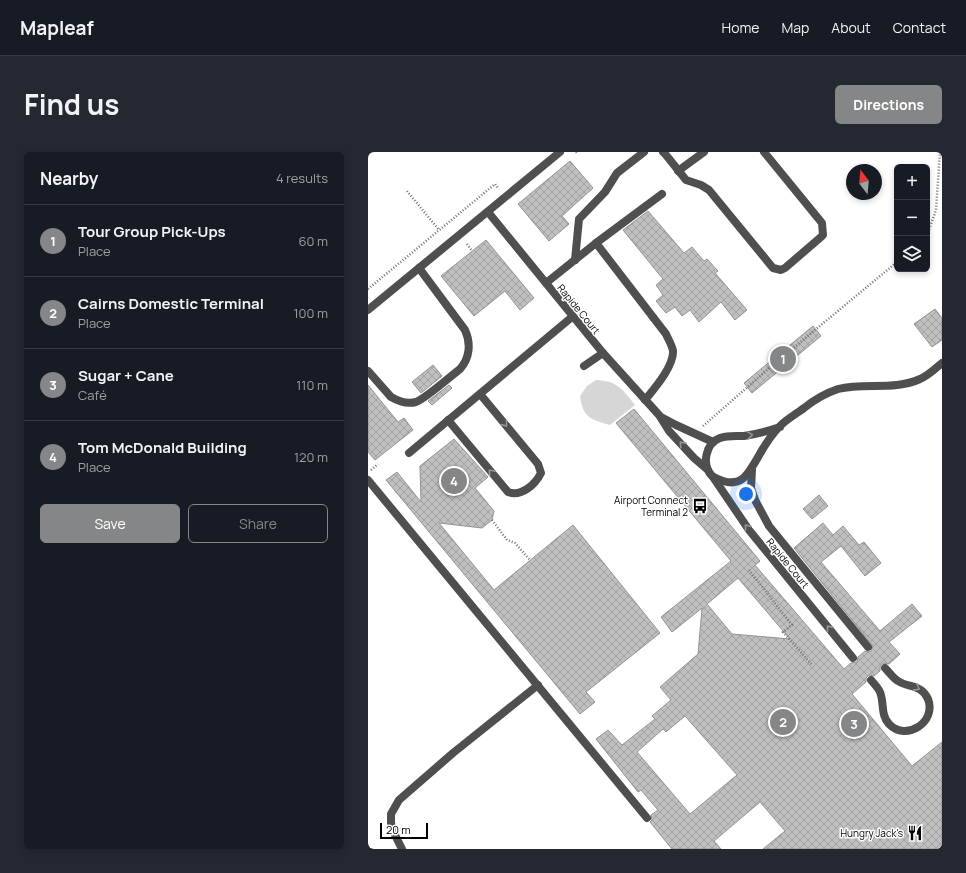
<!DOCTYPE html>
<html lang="en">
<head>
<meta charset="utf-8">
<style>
  :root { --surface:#171b24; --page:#242831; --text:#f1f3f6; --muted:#9ea1a6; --line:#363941; --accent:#858687 }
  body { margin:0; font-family:Manrope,sans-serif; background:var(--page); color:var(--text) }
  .controls { position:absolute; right:12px; top:12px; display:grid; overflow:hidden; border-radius:6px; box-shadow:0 2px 6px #0003 }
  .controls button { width:36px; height:36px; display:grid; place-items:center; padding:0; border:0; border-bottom:1px solid var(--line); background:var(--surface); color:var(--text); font:20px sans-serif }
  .compass { position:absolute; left:478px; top:12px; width:36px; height:36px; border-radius:50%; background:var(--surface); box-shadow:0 2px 6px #0003; rotate:344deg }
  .scale { position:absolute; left:12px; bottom:10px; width:48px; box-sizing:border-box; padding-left:4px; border:2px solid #000; border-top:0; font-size:11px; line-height:14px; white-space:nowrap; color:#000; -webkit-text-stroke:3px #fff; paint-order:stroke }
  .you { position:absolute; left:378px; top:342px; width:14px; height:14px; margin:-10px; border:3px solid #fff; border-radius:50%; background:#1a73e8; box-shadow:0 0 0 6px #1a73e833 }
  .badge { display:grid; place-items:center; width:26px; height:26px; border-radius:50%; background:var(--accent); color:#fff; font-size:13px; font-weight:700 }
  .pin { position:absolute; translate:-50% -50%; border:2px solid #fff; box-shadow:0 1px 4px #0006 }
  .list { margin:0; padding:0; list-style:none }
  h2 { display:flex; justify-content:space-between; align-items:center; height:52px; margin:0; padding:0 16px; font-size:17px }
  h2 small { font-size:13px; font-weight:400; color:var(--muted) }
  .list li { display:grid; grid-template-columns:26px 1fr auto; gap:12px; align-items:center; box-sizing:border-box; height:72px; padding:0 16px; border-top:1px solid var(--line) }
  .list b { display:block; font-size:15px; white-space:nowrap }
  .list p { margin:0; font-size:13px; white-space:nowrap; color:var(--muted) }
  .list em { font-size:13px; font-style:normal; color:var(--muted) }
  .actions { display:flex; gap:8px; padding:12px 16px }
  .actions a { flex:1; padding:9px 0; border:1px solid var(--accent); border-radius:6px; text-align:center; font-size:14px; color:var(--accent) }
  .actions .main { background:var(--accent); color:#fff }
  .icon { flex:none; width:22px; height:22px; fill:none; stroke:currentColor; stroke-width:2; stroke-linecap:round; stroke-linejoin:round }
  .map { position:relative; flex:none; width:574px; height:697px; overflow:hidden; border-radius:6px }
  header { display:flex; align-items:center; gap:24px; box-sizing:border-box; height:56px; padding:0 20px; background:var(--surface); border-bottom:1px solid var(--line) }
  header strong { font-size:19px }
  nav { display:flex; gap:22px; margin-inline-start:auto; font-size:14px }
  .intro { display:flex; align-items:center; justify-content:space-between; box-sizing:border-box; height:96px; padding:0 24px }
  h1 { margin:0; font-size:28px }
  .button { padding:10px 18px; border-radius:6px; background:var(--accent); color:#fff; font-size:14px; font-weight:700 }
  main { display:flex; gap:24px; padding:0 24px }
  aside { flex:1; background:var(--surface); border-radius:6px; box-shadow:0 2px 6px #0003 }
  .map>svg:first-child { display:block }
  .green { fill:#d6d6d6 }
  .building { fill:url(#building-cross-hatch); stroke:#939393; fill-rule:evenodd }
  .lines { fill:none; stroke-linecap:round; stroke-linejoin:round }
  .path { stroke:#717171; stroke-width:2.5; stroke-dasharray:1 2; stroke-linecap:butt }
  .lane { stroke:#4f4f4f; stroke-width:8 }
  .oneway { stroke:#959595 }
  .labels { text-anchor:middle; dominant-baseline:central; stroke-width:3; stroke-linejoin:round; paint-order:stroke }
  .street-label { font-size:10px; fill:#000; stroke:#fff }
  .poi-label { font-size:10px; fill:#000; stroke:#fff; text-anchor:end }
</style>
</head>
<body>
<header>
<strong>Mapleaf</strong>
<nav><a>Home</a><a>Map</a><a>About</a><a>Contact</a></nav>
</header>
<div class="intro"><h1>Find us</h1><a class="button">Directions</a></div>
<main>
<aside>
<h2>Nearby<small>4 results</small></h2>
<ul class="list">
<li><span class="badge">1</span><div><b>Tour Group Pick-Ups</b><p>Place</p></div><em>60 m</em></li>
<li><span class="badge">2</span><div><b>Cairns Domestic Terminal</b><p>Place</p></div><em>100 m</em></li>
<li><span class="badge">3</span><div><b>Sugar + Cane</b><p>Café</p></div><em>110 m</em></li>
<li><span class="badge">4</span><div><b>Tom McDonald Building</b><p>Place</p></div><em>120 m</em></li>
</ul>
<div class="actions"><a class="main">Save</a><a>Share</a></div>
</aside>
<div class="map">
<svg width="574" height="697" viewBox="0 0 574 697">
  <defs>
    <pattern id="building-cross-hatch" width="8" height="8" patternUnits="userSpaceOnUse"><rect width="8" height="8" fill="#bfbfbf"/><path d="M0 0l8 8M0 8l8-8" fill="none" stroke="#a2a2a2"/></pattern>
  </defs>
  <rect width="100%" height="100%" fill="#fff"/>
  <path class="green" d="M228,228C250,229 254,237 267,253L242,273C222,267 215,266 212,244L219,234Z"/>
  <g class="building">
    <path d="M202,9L225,36L194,64L201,72L181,89L150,52Z"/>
    <path d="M280,59L316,101L324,95L336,109L339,107L350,119L347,121L379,158L367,168L353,150L331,170L322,158L314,164L307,155L298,161L288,149L295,143L288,133L295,127L255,78Z"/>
    <path d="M118,88L166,146L152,158L137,139L106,164L73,124Z"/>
    <path d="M567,157L574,166V188L564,195L546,172Z"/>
    <path d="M445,174L453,184L384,241L376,231Z"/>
    <path d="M65,213L74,224L53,241L44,230Z"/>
    <path d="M0,233L30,270L36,266L45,278L7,308L0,300Z"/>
    <path d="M81,233L84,236L64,253L60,249Z"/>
    <path d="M266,257L392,409L387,413L476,517L483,511L489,510L490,505L497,499L500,500L503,499L505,494L426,396L455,371L465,383L475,374L491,393L496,390L513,411L497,424L473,394L453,410L512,479L544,452L554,464L521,490L532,502L521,512L516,511L514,512L512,515V519L506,524L502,523L500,524L498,526V530L484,542L544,614L574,590V697H395L417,679L392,650L346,689L353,697H304L282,670L284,668L283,663L290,658L273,638L270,640L228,587L240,578L254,593L287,567L284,564L303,548L292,535L330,502L334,456L304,480L293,465L363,409L248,271ZM370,426L422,487L364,482L339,452ZM317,564L369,623L322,662L269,600L295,577L298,580Z"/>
    <path d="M86,287L120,325L107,336L126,359L124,368L114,376L71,371L126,438L205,373L292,481L218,540L227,550L212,562L18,328L29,320L53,350L52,314Z"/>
    <path d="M451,343L460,354L444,367L435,357Z"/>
  </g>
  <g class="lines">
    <g class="path">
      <path d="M208,0L210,2"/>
      <path d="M39,39L71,78"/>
      <path d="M559,83L568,58L572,0"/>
      <path d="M99,92L104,99"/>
      <path d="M0,137L127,32L130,36"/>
      <path d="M335,274L406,212L529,110"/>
      <path d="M3,318L10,312"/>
      <path d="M124,368L139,388L147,391L162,408"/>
      <path d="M381,418L424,473L415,480L444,513"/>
    </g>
    <g class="lane">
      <path d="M295,0L298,3L318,28L333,33L341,38L405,116L413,118L417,116L453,85L455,83L454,71L396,0"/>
      <path d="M310,19L336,0"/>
      <path d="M120,60L235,201L291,263L301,279L326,306L340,318"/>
      <path d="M228,91L298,182C300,187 304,193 305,199C306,214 286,237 277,248"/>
      <path d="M207,108L211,67L237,40L249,21L276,0"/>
      <path d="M178,131L228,91L294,42"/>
      <path d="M0,158L192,0"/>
      <path d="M216,214L235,201"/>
      <path d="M0,219L23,245C30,249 40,252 48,250C57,247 83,224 92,217C102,206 103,191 97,178L51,116"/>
      <path d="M293,265L308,273L345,290"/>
      <path d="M80,268L140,340C153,345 167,333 173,321L170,312L112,242"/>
      <path d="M412,275C400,279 389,282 376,284C369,284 360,283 352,286C338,291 333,312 344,324C347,326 352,328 355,329C375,335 380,321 389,307C395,296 403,283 412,274C419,267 428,262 436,256C446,248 458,241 470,237C497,230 526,239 552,227C560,224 567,217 574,211"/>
      <path d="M41,301L204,165"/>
      <path d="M384,318L383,336L387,348L401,374L500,495"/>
      <path d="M345,325L381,378L485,506"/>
      <path d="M0,328L279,666"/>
      <path d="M503,528C507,533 512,537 513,543C516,554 513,563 521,572C538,590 569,570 560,547C553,532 541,536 530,529C525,526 521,520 517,516"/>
      <path d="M34,697L25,679L23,671V662L31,648L85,601L170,533"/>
    </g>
  </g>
  <defs><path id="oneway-chevron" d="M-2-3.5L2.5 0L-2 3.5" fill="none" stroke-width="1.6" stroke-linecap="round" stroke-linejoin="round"/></defs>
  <g class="oneway">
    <use href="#oneway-chevron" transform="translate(137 272) rotate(51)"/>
    <use href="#oneway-chevron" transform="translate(382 283) rotate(-9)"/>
    <use href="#oneway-chevron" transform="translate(314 292) rotate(-132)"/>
    <use href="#oneway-chevron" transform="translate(123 320) rotate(-130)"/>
    <use href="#oneway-chevron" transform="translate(379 375) rotate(-127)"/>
    <use href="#oneway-chevron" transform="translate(461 476) rotate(-129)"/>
    <use href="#oneway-chevron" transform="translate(549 536) rotate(29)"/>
  </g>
  <defs>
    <g id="bus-bare" transform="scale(1.2)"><path d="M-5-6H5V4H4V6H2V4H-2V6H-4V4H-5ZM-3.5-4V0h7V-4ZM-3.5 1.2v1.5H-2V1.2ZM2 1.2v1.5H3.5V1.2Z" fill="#000" stroke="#fff" stroke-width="2.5" paint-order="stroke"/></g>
    <g id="restaurant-bare" transform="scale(1.2)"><path d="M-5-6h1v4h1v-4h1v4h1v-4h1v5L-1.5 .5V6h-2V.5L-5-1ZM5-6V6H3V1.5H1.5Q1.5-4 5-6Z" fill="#000" stroke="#fff" stroke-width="2.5" paint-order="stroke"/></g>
  </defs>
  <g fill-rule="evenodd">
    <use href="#bus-bare" x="332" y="354"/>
    <use href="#restaurant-bare" x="547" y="681"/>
  </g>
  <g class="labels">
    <g class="street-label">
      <text transform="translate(211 157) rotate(51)">Rapide Court</text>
      <text transform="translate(420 411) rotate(51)">Rapide Court</text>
    </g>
    <g class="poi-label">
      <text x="320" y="348">Airport Connect<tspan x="320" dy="12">Terminal 2</tspan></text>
      <text x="535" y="681">Hungry Jack's</text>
    </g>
  </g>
</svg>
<div class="controls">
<button>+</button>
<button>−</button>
<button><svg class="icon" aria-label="layers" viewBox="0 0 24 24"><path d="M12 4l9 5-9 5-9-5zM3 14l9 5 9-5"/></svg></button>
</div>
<svg class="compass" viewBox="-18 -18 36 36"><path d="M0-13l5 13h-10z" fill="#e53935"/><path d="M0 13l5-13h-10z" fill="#9ea1a6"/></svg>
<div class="scale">20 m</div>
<div class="you"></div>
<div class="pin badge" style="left:415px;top:207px">1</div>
<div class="pin badge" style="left:415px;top:570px">2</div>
<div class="pin badge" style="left:486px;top:572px">3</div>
<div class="pin badge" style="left:86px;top:329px">4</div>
</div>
</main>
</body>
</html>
